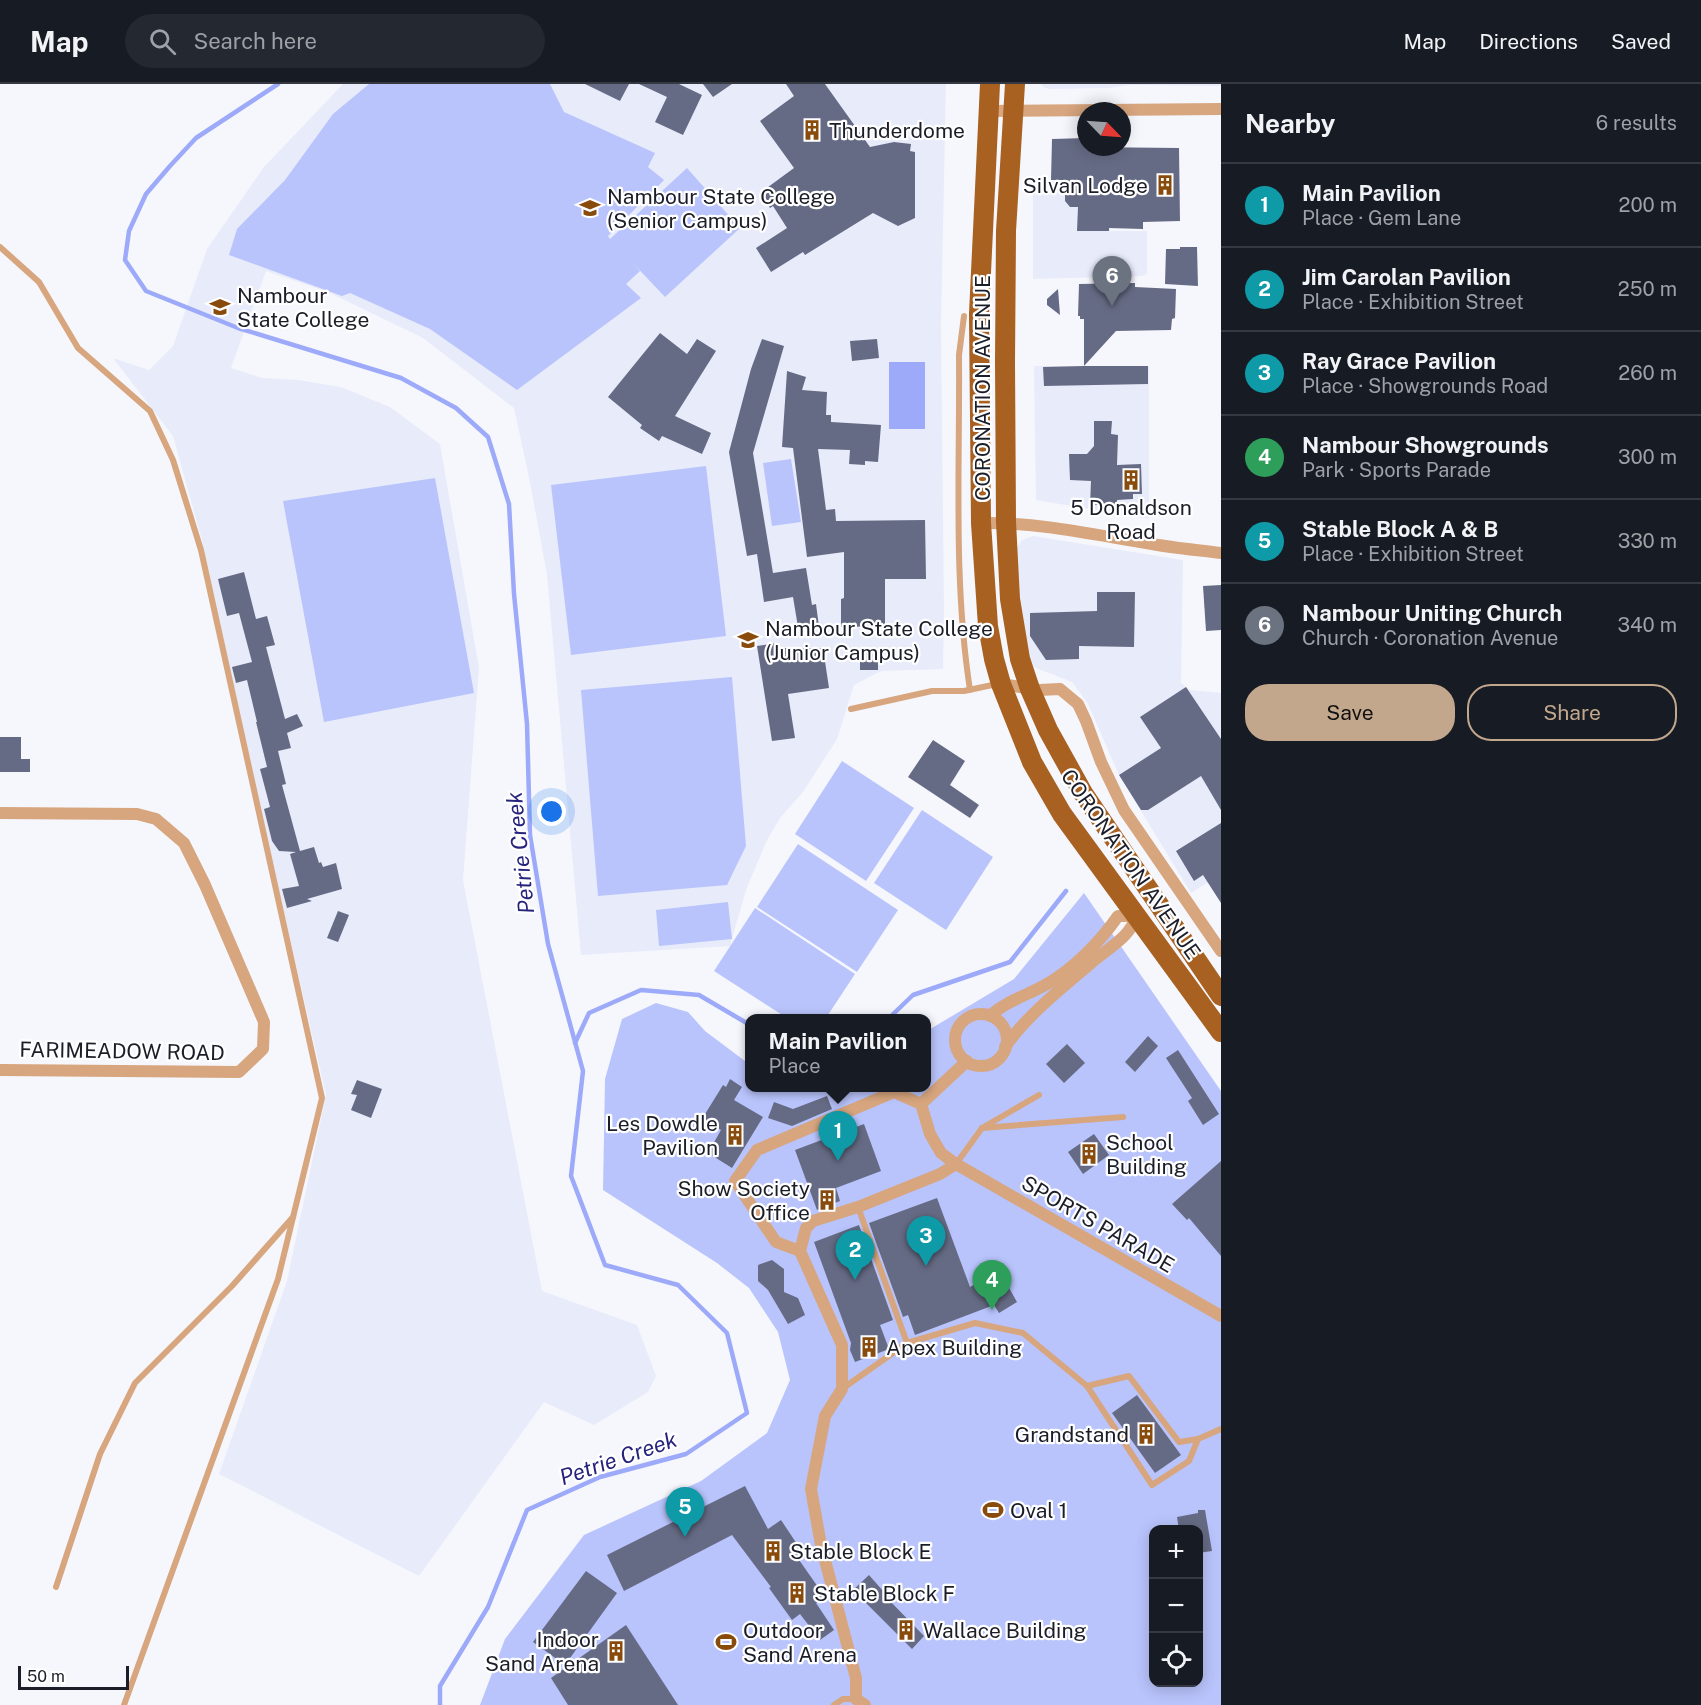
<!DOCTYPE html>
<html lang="en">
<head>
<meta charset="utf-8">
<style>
  :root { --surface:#171b24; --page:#242831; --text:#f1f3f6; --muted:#9ea1a6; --line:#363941; --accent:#c2a78d }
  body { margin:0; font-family:"Public Sans",sans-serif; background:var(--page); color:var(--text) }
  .controls { position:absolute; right:18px; bottom:18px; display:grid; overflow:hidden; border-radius:12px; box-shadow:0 3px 15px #0003 }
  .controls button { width:54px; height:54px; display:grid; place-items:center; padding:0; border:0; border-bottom:2px solid var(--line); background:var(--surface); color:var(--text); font:30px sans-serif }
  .compass { position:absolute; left:1077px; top:18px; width:54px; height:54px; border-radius:50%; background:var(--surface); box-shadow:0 3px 15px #0003; rotate:115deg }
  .scale { position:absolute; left:18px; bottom:15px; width:111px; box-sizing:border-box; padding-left:6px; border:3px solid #1b1d28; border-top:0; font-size:16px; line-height:21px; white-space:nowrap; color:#1b1d28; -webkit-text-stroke:4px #fff; paint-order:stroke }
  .you { position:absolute; left:552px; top:728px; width:21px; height:21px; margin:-15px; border:4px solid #fff; border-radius:50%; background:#1a73e8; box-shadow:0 0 0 9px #1a73e833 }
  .badge { display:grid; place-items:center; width:39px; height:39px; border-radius:50%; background:var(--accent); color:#fff; font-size:20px; font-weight:700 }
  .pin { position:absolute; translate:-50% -50px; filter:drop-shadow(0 2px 3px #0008) }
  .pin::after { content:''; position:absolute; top:32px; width:21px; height:18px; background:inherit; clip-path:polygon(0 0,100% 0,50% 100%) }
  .popup { position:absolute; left:745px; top:930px; width:186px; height:78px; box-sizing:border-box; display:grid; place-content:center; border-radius:12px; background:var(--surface); filter:drop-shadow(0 2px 4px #0005); font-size:20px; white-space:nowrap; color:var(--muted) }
  .popup b { font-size:22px; color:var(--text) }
  .popup::after { content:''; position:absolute; left:50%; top:100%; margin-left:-12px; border:12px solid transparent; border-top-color:var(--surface) }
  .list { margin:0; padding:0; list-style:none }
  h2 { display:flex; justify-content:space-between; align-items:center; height:78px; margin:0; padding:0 24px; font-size:26px }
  h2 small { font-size:20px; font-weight:400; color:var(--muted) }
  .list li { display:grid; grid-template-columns:39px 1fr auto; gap:18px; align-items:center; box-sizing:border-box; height:84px; padding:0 24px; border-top:2px solid var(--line) }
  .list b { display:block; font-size:22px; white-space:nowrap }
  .list p { margin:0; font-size:20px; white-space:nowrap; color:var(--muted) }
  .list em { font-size:20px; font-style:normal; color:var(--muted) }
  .actions { display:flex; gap:12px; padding:18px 24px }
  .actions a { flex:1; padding:14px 0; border:2px solid var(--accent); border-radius:24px; text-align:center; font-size:21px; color:var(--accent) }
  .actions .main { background:var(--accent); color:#111 }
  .icon { flex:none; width:33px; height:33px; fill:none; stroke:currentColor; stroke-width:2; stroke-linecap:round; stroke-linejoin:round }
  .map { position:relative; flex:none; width:1221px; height:1621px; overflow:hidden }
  header { display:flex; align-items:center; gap:36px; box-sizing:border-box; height:84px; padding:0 30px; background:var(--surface); border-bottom:2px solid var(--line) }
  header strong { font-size:28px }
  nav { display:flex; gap:33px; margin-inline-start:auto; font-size:21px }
  .search { width:420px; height:54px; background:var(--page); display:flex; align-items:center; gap:15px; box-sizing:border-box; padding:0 21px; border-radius:33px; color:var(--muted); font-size:22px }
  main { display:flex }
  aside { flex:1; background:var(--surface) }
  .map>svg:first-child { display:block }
  .built { fill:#e8ebfa }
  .green { fill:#b9c4fc; fill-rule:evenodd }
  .water { fill:#9caaf9 }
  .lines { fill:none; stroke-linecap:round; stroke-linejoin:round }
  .stream { stroke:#9caaf9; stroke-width:4.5 }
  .building { fill:#666b85 }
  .lane { stroke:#d7a57e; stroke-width:6 }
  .street { stroke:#d7a57e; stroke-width:12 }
  .primary { stroke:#a86120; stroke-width:20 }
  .labels { text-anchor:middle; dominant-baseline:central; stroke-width:4.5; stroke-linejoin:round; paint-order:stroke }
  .poi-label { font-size:21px; fill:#1b1d28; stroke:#fff; text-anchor:start }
  .street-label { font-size:21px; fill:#1b1d28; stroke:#fff }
  .water-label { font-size:22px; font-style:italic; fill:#25237c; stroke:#fff }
</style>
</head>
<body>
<header>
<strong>Map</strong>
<div class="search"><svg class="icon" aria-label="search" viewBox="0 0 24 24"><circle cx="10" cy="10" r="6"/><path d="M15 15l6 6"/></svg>Search here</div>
<nav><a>Map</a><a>Directions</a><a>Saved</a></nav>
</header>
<main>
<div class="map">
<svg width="1221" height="1621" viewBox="0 0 1221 1621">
  <rect width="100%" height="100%" fill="#f6f7fd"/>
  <g class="built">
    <path d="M343,0H946L941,241L944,527L943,585L881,587L854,601L837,655L803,708L780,734L766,758L746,806L730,862L581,871L547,491L530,398L514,324L423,254L328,208L266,187L231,284L262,294L298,296L341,303L390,323L440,360L479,584L463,796L542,1207L637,1241L656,1292L648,1308L594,1341L544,1318L419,1492L219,1390L287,1197L326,1011L264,742L203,460L173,352L113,274L149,286L173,262L207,165L264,83Z"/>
    <path d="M1041,0H1221V2L1130,1L1109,4L1050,5L1043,3Z"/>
    <path d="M1033,97L1109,99L1110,147H1147V190L1141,192L1033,195Z"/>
    <path d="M1034,282H1149V435L1036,416Z"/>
    <path d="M1033,452L1183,476L1181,599L1190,606L1221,609V790L1191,809L1119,691L1088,620L1079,607L1072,598L1036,584L1030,579L1024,569L1015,467L1022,456Z"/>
  </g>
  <g class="green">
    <path d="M369,0H550L564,28L655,69L648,83L664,96L608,152L610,155L687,84L740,144L665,213L630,176L640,187L626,200L641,214L517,306L430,245L350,209L342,212L229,171L237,145L285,96L333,30Z"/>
    <path d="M791,375L801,438L772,442L763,379Z"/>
    <path d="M706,382L726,552L571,571L551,401Z"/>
    <path d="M435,394L474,609L324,638L283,417Z"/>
    <path d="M732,593L746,762L727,801L598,812L581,606Z"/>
    <path d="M842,677L914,724L866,797L795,750Z"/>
    <path d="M922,726L993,773L946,846L874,799Z"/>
    <path d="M798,760L898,826L857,888L757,823Z"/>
    <path d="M1084,809L1221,1007V1621H480L505,1555L584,1451L701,1397L767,1349L790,1296L778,1248L749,1204L717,1179L603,1106L605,995L622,935L656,919L688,928L705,947L749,980L750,1004H926L927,947L1014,895ZM1154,1446H1198V1598H1154Z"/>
    <path d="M728,818L732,855L659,862L656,826Z"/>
    <path d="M755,824L855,890L826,934H787L714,887Z"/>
  </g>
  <rect class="water" x="889" y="278" width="36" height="67"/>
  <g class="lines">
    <g class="stream">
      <path d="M278,0L196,54L170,82L146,110L129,147L125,176L146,207L238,244L401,294L456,324L488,353L509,420L514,510L527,640L530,751L548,860L583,987L571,1092L605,1181L678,1201L727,1249L747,1329L686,1370L600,1393L527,1426L488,1523L440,1602V1621"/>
      <path d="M889,934L913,911L1010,878L1066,807"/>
      <path d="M575,959L589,929L641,906L699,911L750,941"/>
    </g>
  </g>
  <g class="building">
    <path d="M585,0H629L620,17Z"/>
    <path d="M639,0H679L702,11L683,51L655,38L667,13Z"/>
    <path d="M703,0H732L713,13Z"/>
    <path d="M786,0H825L870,63L894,58L911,60L910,67L915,68V134L898,142L873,129L805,171L803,168L771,188L756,164L787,144L773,122L770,124L760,109L794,84L760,37L794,12Z"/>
    <path d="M1086,54V63L1179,64L1180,137L1143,138V145L1109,144V147H1077L1078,123H1070L1065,117V96H1051L1052,55Z"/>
    <path d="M1180,163H1197L1198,202L1165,200L1166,165H1180Z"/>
    <path d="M1135,199V203L1176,205L1175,234L1172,235L1171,246L1116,247L1084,282H1148V300L1044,302L1043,283L1084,282V235H1080V232H1078L1079,200Z"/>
    <path d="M1058,205L1060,231L1047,221V215Z"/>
    <path d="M660,249L687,270L697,255L716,267L675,332L711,349L702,370L662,352L659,357L640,344L642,341L608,313Z"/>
    <path d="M762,255L784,262L753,369L773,489L806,484L812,521L816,520L819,543H798L793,513L764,518L757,470L747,472L729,368L751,285Z"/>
    <path d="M877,255L879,274L852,277L850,257Z"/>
    <path d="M787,287L806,293L802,306L827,308L826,331H831V338L881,341L878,378L865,377V381L849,380L850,366L818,365L826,426L835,425L836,437L925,436L926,495H885V542L841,543V515L844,514V468L807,473L793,364L782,363Z"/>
    <path d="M1094,337H1112L1111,350L1118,351L1117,381L1141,380L1142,410H1133V415L1117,416V421H1090L1091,397L1070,396L1069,370H1087L1094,362Z"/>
    <path d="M244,488L256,535L267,532L275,561L266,563L285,635L297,630L303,642L287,649L291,664L278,667L286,700L282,701L300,767L314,763L319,779L321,778L323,783L336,779L342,805L307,815L312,817L287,824L282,805L299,802L290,770L296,768L279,767L272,757L264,725L270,723L260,685L267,683L256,638H257L247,596L236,599L232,583L252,578L239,529L227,532L218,495Z"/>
    <path d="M1221,501V546L1206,547L1203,502Z"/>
    <path d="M1097,508H1135L1134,563L1079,562V575L1046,576L1030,552V529L1097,527Z"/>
    <path d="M777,559L778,564H823L829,604L788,610L795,654L772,657L757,562Z"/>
    <rect x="860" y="565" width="18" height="21"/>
    <path d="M1186,603L1221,655V726L1201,692L1148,726H1141L1119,691L1161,664L1140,633Z"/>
    <path d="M0,653H21V675H30V688H0Z"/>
    <path d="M933,656L965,677L950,701L979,721L970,734L908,693Z"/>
    <path d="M1221,739V819L1203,791L1194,797L1176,767Z"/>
    <path d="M338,827L349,831L338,858L327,854Z"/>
    <path d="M1148,952L1158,962L1135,988L1125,978Z"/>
    <path d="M1067,960L1085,979L1064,999L1046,980Z"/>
    <path d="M1178,966L1219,1030L1203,1041L1188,1017L1192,1014L1166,974Z"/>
    <path d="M730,995L742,1003L734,1016L763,1033L732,1084L708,1069L721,1046L702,1035L723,1001L726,1003Z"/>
    <path d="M357,996L382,1005L371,1034L351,1026L357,1011L351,1010Z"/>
    <path d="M827,1012L832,1025L792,1042L768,1034L774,1018L793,1025Z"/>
    <path d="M864,1040L881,1087L836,1104L840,1117L817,1126L795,1066Z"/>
    <path d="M1094,1050L1109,1071L1083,1090L1068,1068Z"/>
    <path d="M1221,1077V1172L1189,1134L1187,1136L1172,1120Z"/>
    <path d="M937,1114L970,1203L999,1186L1017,1218L999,1229L994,1221L915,1251L908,1231L903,1233L869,1139Z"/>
    <path d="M859,1141L893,1236L880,1241L889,1265L855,1278L850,1266L851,1259L814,1158Z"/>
    <path d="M772,1176L784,1185V1208L798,1214L805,1231L788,1240L768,1206L758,1197V1181Z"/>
    <path d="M1137,1311L1181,1371L1155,1389L1112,1329Z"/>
    <path d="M745,1402L768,1445L781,1436L803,1469L797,1473L825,1513L816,1519L834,1546L820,1556L800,1530L792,1536L769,1504L771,1503L732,1451L624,1507L607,1471Z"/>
    <path d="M1198,1426H1205L1212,1467L1198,1469V1446H1179L1177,1433L1198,1429Z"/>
    <path d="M586,1487L617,1509L565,1581L533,1558Z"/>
    <path d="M869,1491L891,1516L890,1517L924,1552L912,1565L853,1506Z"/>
    <path d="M626,1541L678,1621H568L551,1594Z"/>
  </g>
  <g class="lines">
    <g class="lane">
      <path d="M0,163L39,198L78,264L150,327L173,376L201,466L322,1014L278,1195L124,1621"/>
      <path d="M964,232L959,271C960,383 953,496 970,606"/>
      <path d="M851,625L932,607H964L997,600"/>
      <path d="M982,1044L1123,1033"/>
      <path d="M956,1080L982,1044L1039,1011"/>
      <path d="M858,1123L907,1259"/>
      <path d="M1087,1302L1129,1292L1179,1358L1198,1355"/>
      <path d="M842,1305L907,1259L975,1239L1023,1249L1087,1302L1152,1401L1189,1377L1198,1355L1221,1345"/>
      <path d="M56,1503L100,1370L135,1299L232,1202L293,1133"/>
      <path d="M834,1621L843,1615H856"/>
    </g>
    <g class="street">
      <path d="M987,27L1221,25"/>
      <path d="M981,439C1038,438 1095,451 1152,460C1174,464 1198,466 1221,469"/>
      <path d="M1001,600L1039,606L1060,605L1078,620L1086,637L1101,678L1124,726L1221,867"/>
      <path d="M0,729L137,730L156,735L184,759L205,801L264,938L263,965L239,988L0,986"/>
      <circle cx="981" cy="956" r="26"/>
      <path d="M990,932C1006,917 1028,911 1047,900C1074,884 1100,858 1118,832H1137"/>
      <path d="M1005,963C1027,931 1066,900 1096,875C1114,860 1128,854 1137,832"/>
      <path d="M967,977L921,1020L930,1050L941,1069L956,1080L1221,1232"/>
      <path d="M800,1167L842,1261V1305L825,1332L811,1405L821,1461L856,1594V1615L865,1621"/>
      <path d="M800,1167L776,1158L735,1097L757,1066L894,1008L921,1020"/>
      <path d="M800,1167L806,1144L813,1137L858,1123L940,1090L956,1080"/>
    </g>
    <g class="primary">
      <path d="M990,0L979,230L981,439L988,542L994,575L1001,600L1032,678L1062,730L1221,948"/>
      <path d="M1015,0L1006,147L1005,278L1006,438L1010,515L1020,575L1030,605L1048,646L1083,709L1221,912"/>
    </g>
  </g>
  <defs>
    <g id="building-bare" transform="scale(1.62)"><path d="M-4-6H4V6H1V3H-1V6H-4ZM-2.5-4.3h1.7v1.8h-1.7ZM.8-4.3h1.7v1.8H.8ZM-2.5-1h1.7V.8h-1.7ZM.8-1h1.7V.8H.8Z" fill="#884b0c" stroke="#fff" stroke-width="2.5" paint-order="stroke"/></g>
    <g id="school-bare" transform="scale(1.62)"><path d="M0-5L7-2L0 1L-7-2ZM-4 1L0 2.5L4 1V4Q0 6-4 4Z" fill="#884b0c" stroke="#fff" stroke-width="2.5" paint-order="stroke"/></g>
    <g id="stadium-bare" transform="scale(1.62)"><path d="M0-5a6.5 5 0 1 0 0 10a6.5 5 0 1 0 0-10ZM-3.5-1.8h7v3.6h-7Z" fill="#884b0c" stroke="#fff" stroke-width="2.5" paint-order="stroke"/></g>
  </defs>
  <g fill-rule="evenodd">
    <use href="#building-bare" x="812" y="46"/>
    <use href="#building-bare" x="1165" y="101"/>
    <use href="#school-bare" x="590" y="124"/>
    <use href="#school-bare" x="220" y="223"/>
    <use href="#building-bare" x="1131" y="396"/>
    <use href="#school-bare" x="748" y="556"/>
    <use href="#building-bare" x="735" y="1051"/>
    <use href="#building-bare" x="1089" y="1070"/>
    <use href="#building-bare" x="827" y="1116"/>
    <use href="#building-bare" x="869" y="1263"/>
    <use href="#building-bare" x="1146" y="1350"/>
    <use href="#stadium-bare" x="993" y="1426"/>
    <use href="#building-bare" x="773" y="1467"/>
    <use href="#building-bare" x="797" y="1509"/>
    <use href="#building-bare" x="906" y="1546"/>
    <use href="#stadium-bare" x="726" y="1558"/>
    <use href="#building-bare" x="616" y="1567"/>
  </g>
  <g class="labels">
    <g class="poi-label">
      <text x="829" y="46">Thunderdome</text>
      <text x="1148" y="101" text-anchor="end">Silvan Lodge</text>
      <text x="607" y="112">Nambour State College<tspan x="607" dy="24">(Senior Campus)</tspan></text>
      <text x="237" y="211">Nambour<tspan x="237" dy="24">State College</tspan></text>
      <text x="1131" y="423" text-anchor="middle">5 Donaldson<tspan x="1131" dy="24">Road</tspan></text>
      <text x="765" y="544">Nambour State College<tspan x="765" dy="24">(Junior Campus)</tspan></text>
      <text x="718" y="1039" text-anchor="end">Les Dowdle<tspan x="718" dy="24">Pavilion</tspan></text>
      <text x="1106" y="1058">School<tspan x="1106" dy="24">Building</tspan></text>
      <text x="810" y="1104" text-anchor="end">Show Society<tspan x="810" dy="24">Office</tspan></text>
      <text x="886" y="1263">Apex Building</text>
      <text x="1129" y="1350" text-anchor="end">Grandstand</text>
      <text x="1010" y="1426">Oval 1</text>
      <text x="790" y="1467">Stable Block E</text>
      <text x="814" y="1509">Stable Block F</text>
      <text x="743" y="1546">Outdoor<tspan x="743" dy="24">Sand Arena</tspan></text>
      <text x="923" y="1546">Wallace Building</text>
      <text x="599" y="1555" text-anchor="end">Indoor<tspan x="599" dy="24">Sand Arena</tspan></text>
    </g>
    <g class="street-label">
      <text transform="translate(982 304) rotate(-90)">CORONATION AVENUE</text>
      <text transform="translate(1131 780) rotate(55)">CORONATION AVENUE</text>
      <text transform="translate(122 967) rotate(1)">FARIMEADOW ROAD</text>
      <text transform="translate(1098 1140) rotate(30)">SPORTS PARADE</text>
    </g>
    <g class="water-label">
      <text transform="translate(520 769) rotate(-96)">Petrie Creek</text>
      <text transform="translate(618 1374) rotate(-19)">Petrie Creek</text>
    </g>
  </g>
</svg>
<div class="controls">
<button>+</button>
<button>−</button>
<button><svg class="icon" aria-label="locate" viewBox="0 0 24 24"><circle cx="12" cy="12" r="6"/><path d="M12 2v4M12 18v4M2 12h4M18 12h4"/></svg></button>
</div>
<svg class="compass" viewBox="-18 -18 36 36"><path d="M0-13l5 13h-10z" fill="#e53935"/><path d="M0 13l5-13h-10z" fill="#9ea1a6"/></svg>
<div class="scale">50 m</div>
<div class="you"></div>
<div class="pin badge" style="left:838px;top:1077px;background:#0f9aa8">1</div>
<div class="popup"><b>Main Pavilion</b>Place</div>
<div class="pin badge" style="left:855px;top:1196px;background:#0f9aa8">2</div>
<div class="pin badge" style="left:926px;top:1182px;background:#0f9aa8">3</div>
<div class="pin badge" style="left:992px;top:1226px;background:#2e9e5b">4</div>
<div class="pin badge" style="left:685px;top:1453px;background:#0f9aa8">5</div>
<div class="pin badge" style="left:1112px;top:222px;background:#6b7280">6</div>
</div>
<aside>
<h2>Nearby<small>6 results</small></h2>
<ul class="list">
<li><span class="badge" style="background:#0f9aa8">1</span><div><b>Main Pavilion</b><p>Place · Gem Lane</p></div><em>200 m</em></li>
<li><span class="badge" style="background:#0f9aa8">2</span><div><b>Jim Carolan Pavilion</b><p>Place · Exhibition Street</p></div><em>250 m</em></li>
<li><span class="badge" style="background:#0f9aa8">3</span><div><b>Ray Grace Pavilion</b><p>Place · Showgrounds Road</p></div><em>260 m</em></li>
<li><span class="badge" style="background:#2e9e5b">4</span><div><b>Nambour Showgrounds</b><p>Park · Sports Parade</p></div><em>300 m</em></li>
<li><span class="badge" style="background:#0f9aa8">5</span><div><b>Stable Block A &amp; B</b><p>Place · Exhibition Street</p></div><em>330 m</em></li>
<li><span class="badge" style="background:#6b7280">6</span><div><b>Nambour Uniting Church</b><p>Church · Coronation Avenue</p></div><em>340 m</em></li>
</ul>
<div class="actions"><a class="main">Save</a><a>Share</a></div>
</aside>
</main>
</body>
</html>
